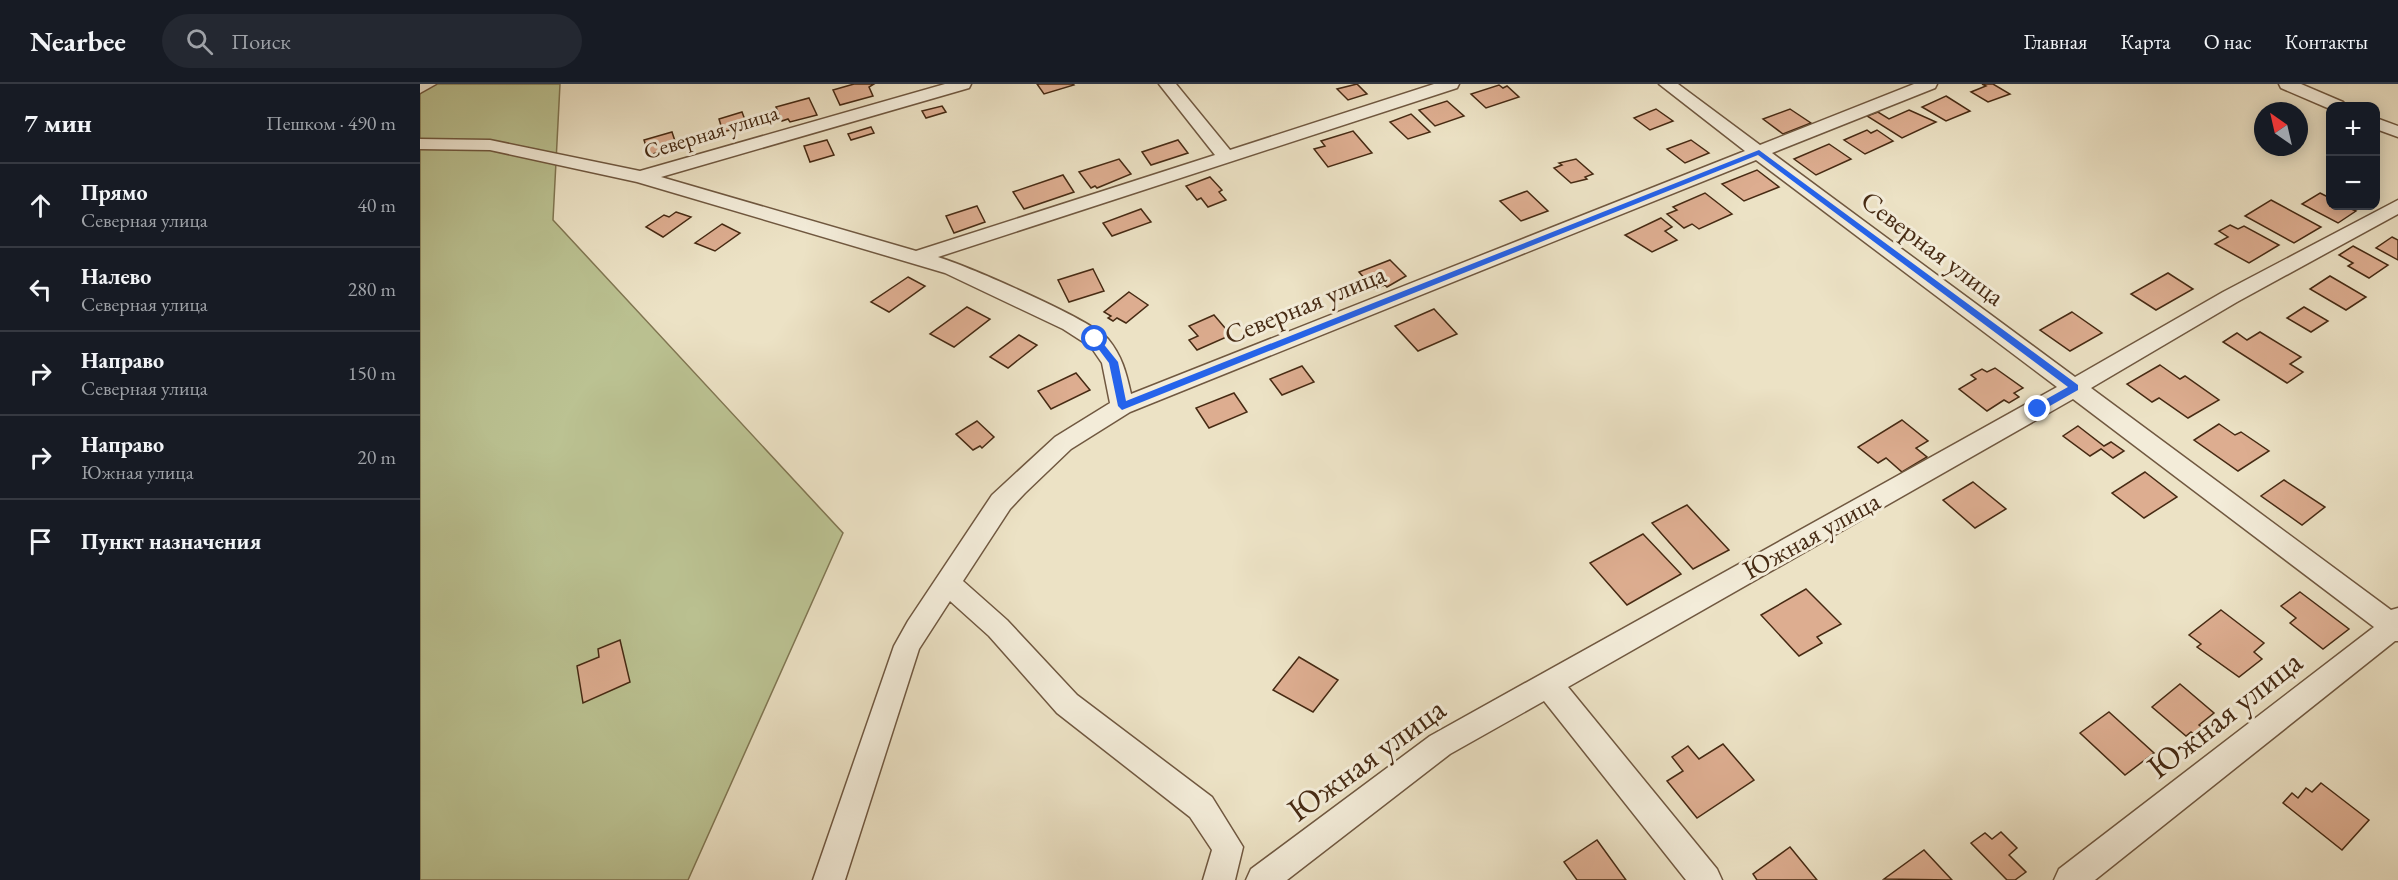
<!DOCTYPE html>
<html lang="ru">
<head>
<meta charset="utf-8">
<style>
  :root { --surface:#171b24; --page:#242831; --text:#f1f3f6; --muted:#9ea1a6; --line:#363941 }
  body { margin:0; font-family:"EB Garamond",serif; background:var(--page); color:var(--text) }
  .controls { position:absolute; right:18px; top:18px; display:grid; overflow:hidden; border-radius:12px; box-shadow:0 3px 15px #0003 }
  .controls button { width:54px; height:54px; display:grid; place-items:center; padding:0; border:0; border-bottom:2px solid var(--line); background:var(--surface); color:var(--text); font:30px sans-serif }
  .compass { position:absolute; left:1834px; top:18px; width:54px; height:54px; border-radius:50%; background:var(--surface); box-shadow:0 3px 15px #0003; rotate:326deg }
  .stop { position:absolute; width:18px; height:18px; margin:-14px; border:4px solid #2563eb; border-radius:50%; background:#fff }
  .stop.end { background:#2563eb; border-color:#fff; box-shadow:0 2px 6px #0008 }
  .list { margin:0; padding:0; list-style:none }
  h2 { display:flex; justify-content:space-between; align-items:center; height:78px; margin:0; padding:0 24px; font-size:26px }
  h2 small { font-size:20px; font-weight:400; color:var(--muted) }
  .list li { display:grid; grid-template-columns:39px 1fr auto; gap:18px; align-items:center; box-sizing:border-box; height:84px; padding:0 24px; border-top:2px solid var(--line) }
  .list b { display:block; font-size:22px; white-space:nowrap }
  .list p { margin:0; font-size:20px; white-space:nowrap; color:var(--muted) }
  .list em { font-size:20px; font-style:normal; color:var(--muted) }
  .icon { flex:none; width:33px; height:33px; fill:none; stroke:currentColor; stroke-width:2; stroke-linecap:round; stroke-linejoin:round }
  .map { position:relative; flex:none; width:1978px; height:796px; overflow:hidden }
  header { display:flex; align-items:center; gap:36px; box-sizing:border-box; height:84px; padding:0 30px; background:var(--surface); border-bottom:2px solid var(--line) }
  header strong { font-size:28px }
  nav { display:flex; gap:33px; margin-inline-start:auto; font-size:21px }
  .search { width:420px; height:54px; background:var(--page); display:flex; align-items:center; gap:15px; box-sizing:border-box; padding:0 21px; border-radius:33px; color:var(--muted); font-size:22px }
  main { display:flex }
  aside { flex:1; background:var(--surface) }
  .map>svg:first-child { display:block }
  .green { fill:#bbc292; stroke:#807652; stroke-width:1.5 }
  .building { fill:#ddad90; stroke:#462a13; stroke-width:1.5 }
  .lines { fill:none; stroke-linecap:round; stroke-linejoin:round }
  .minor-casing { stroke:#705840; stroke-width:3 }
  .minor { fill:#f3ecd9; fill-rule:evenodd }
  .route { fill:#2563eb }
  .labels { text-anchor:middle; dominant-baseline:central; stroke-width:6; stroke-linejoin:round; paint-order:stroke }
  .far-street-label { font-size:22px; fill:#462a13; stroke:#f3ecd9 }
  .street-label { font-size:27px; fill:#462a13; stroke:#f3ecd9 }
  .near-street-label { font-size:33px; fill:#462a13; stroke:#f3ecd9 }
</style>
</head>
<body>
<header>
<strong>Nearbee</strong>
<div class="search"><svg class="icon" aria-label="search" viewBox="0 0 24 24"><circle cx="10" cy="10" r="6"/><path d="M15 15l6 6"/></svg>Поиск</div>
<nav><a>Главная</a><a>Карта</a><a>О нас</a><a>Контакты</a></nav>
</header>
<main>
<aside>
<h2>7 мин<small>Пешком · 490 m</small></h2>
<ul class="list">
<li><svg class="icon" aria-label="ahead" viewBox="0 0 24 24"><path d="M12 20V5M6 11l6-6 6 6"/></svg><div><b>Прямо</b><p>Северная улица</p></div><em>40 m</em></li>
<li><svg class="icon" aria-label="left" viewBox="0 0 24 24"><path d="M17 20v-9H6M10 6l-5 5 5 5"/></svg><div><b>Налево</b><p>Северная улица</p></div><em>280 m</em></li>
<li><svg class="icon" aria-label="right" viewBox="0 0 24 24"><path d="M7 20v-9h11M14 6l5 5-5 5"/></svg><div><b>Направо</b><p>Северная улица</p></div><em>150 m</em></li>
<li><svg class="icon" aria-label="right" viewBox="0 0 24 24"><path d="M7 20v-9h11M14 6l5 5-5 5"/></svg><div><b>Направо</b><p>Южная улица</p></div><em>20 m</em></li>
<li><svg class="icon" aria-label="arrive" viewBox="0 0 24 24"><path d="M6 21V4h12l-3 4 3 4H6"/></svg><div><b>Пункт назначения</b></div></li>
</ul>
</aside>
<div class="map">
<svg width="1978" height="796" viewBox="0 0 1978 796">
  <rect width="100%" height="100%" fill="#ece2c5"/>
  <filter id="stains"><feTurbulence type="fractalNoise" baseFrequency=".00333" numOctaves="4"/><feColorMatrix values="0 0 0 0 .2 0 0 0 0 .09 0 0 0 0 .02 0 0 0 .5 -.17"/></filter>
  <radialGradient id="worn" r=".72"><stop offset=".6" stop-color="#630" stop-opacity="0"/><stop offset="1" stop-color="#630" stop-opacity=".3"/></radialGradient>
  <path class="green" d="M0,0H140L133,136L423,449L268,796H0Z"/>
  <g class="building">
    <path d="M434,0H454L449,3L453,12L420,21L413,6Z"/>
    <path d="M617,0H653L654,1L624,10Z"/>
    <path d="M937,0L947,10L928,16L917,5Z"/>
    <path d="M1562,0H1573L1590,10L1568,18L1551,8L1566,2Z"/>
    <path d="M1079,1L1083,4L1087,2L1099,13L1066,24L1051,10Z"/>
    <path d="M1526,12L1550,27L1526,37L1502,23Z"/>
    <path d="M389,14L397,31L370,38L368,35L362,37L356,23Z"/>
    <path d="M1027,17L1044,32L1015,42L999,26Z"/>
    <path d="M522,22L526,28L506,34L502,27Z"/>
    <path d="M1236,25L1253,37L1230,46L1214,34Z"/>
    <path d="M1370,25L1391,39L1363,50L1343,35Z"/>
    <path d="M1489,26L1516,38L1482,54L1447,32L1458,28L1469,35Z"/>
    <path d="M322,28L327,41L303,48L299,35Z"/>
    <path d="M991,30L1010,48L988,55L970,38Z"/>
    <path d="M451,43L454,49L431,56L428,50Z"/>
    <path d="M1447,46L1451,49L1457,46L1473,57L1445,70L1424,56Z"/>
    <path d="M933,47L952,69L908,83L894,65L905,62L901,57Z"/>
    <path d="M252,48L257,63L229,71L224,56Z"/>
    <path d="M407,56L414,71L390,78L384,62Z"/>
    <path d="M758,56L768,69L731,81L722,68Z"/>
    <path d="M1271,56L1289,69L1265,79L1247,65Z"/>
    <path d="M1409,60L1431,75L1396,91L1374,75Z"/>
    <path d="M699,75L711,90L677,104L675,102L671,104L659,88Z"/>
    <path d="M1156,75L1173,90L1165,93L1167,95L1151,99L1134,84L1142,81L1139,79Z"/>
    <path d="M1337,86L1359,103L1324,117L1302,100Z"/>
    <path d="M643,91L654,108L604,125L593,108Z"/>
    <path d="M790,93L802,106L799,108L806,116L788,123L781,114L777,116L766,102Z"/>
    <path d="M1107,107L1128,127L1101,137L1080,117Z"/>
    <path d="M1285,109L1312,130L1279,145L1272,140L1264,144L1247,130L1257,126L1253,123Z"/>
    <path d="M1900,109L1910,114V122H1924L1936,127L1918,139L1882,120Z"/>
    <path d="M1851,116L1901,143L1874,159L1825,132Z"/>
    <path d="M557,122L565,138L534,149L526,132Z"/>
    <path d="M721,125L731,138L692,152L683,139Z"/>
    <path d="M256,128L271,133L243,153L226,143L244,131L249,133Z"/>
    <path d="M1241,134L1252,143L1245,147L1257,156L1232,168L1205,151Z"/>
    <path d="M302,140L320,149L295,167L275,159Z"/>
    <path d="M1810,141L1818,145L1824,142L1859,161L1829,179L1795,160L1808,153L1799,147Z"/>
    <path d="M1972,153L1978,156V176L1956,164Z"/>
    <path d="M1933,162L1968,181L1949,194L1928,182L1933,179L1919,171Z"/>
    <path d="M970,176L986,192L967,203L965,201L954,205L939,188Z"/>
    <path d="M673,185L684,207L649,218L638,196Z"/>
    <path d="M1748,189L1773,205L1736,226L1711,210Z"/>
    <path d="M1910,192L1946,213L1926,226L1890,205Z"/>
    <path d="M488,193L505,202L469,228L451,218Z"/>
    <path d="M709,208L728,221L706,239L697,234L693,237L688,234L691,232L684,228Z"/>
    <path d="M547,223L570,235L534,263L510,250Z"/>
    <path d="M1884,223L1908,237L1891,248L1867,234Z"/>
    <path d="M1014,225L1037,250L998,267L975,242Z"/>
    <path d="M1652,228L1682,249L1650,267L1620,246Z"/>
    <path d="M794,231L811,251L777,266L769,256L778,252L769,242Z"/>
    <path d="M1840,248L1881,273L1870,280L1883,288L1867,299L1803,258L1817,249L1827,256Z"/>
    <path d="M599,251L617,261L588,284L570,273Z"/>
    <path d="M1740,281L1760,295L1765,292L1799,316L1768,334L1739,314L1732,318L1707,300Z"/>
    <path d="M882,282L894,298L862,311L850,295Z"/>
    <path d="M1575,284L1603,304L1594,309L1599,313L1589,319L1584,316L1567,327L1539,305L1556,295L1551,291L1562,285L1567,288Z"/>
    <path d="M656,289L670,306L631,325L618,307Z"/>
    <path d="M814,309L827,328L789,344L776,324Z"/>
    <path d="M1482,336L1508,357L1496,364L1507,373L1482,388L1466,374L1458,379L1438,363Z"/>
    <path d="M557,337L574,353L562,364L560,362L553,366L536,350Z"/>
    <path d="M1799,340L1815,351L1821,348L1849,367L1818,387L1774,356Z"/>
    <path d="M1658,342L1684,362L1691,358L1704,367L1693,374L1681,365L1670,372L1643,352Z"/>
    <path d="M1725,388L1757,413L1724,434L1692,409Z"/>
    <path d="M1864,396L1905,423L1882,441L1841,412Z"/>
    <path d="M1553,398L1586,425L1555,444L1523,416Z"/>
    <path d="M1267,421L1309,466L1273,485L1232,439Z"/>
    <path d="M1223,450L1261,490L1207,521L1170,479Z"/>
    <path d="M1386,505L1421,540L1397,553L1402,559L1379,572L1341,531Z"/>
    <path d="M1880,508L1929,545L1903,565L1870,539L1876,534L1861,522Z"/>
    <path d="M1801,526L1844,559L1834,568L1842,575L1819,593L1777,563L1781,560L1769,551Z"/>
    <path d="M200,556L210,598L163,619L157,582L179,573L178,565Z"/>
    <path d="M879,573L918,596L893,628L853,606Z"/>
    <path d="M1760,600L1794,629L1779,641L1788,648L1780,655L1771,648L1766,652L1732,623Z"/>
    <path d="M1689,628L1734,669L1705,691L1660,649Z"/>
    <path d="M1303,660L1334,696L1277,734L1247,697L1263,687L1252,673L1268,662L1279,675Z"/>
    <path d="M1901,699L1949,736L1922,766L1863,719L1872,709L1878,714L1886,704L1892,708Z"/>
    <path d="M1581,748L1597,764L1589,771L1606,788L1595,796H1587L1551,759L1565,749L1572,755Z"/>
    <path d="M1177,756L1206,796H1157L1144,778Z"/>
    <path d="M1370,763L1397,796H1337L1333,790Z"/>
    <path d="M1504,766L1532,796L1464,795Z"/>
  </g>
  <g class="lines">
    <g class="minor-casing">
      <g id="minor">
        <path d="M0,0H16L0,9Z"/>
        <path d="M525,0H551L549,4L241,93L496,167L795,71L739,0H756L810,66L1014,0H1039L1037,4L518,173C547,182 671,235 688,255C702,272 706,288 711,310L1325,67L1239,0H1258L1340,61L1494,0H1517L1515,4L1352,69L1655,293L1803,208L1978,116V130L1817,218L1671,304L1971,526L1978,524V557H1975L1675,796H1634L1639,785L1954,543L1653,315L1148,603L1297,785L1302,796H1266L1124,617L1030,670L867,796H826L831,785L1010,652L1637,303L1336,76L710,328L651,365L605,409L590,425L543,497L587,536L657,611L792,713L823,763L815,796H783L792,766L770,733L637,629L569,552L530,517L499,565L425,796H393L474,562L488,537L572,411L635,353L690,319L682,279L671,263L643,245L525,189L217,98L70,66L0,65V55L70,56L220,87Z"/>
        <path d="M1859,0H1881L1923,18L1926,22H1910V25L1861,4Z"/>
        <path d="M1956,34L1978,42V53L1956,45Z"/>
      </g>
    </g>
    <use href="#minor" class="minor"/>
  </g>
  <path class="route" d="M1339,66L1658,301V306L1621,327H1614V322L1648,303L1338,71L702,326L698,322L689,279L671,255L678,253L698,278L706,317Z"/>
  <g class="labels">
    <g class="far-street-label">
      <text transform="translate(291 48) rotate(-17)">Северная улица</text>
    </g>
    <g class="street-label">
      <text transform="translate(1513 164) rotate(37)">Северная улица</text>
      <text transform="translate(885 220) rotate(-22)">Северная улица</text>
      <text transform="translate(1391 451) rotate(-29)">Южная улица</text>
    </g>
    <g class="near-street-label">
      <text transform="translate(1804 630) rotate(-38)">Южная улица</text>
      <text transform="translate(946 675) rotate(-36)">Южная улица</text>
    </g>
  </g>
  <rect width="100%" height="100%" filter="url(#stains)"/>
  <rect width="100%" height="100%" fill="url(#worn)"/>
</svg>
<div class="controls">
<button>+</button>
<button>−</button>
</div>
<svg class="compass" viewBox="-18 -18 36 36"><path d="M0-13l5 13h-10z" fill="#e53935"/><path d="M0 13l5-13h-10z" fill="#9ea1a6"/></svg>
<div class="stop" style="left:675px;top:255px"></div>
<div class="stop end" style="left:1618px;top:325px"></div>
</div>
</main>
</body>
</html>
